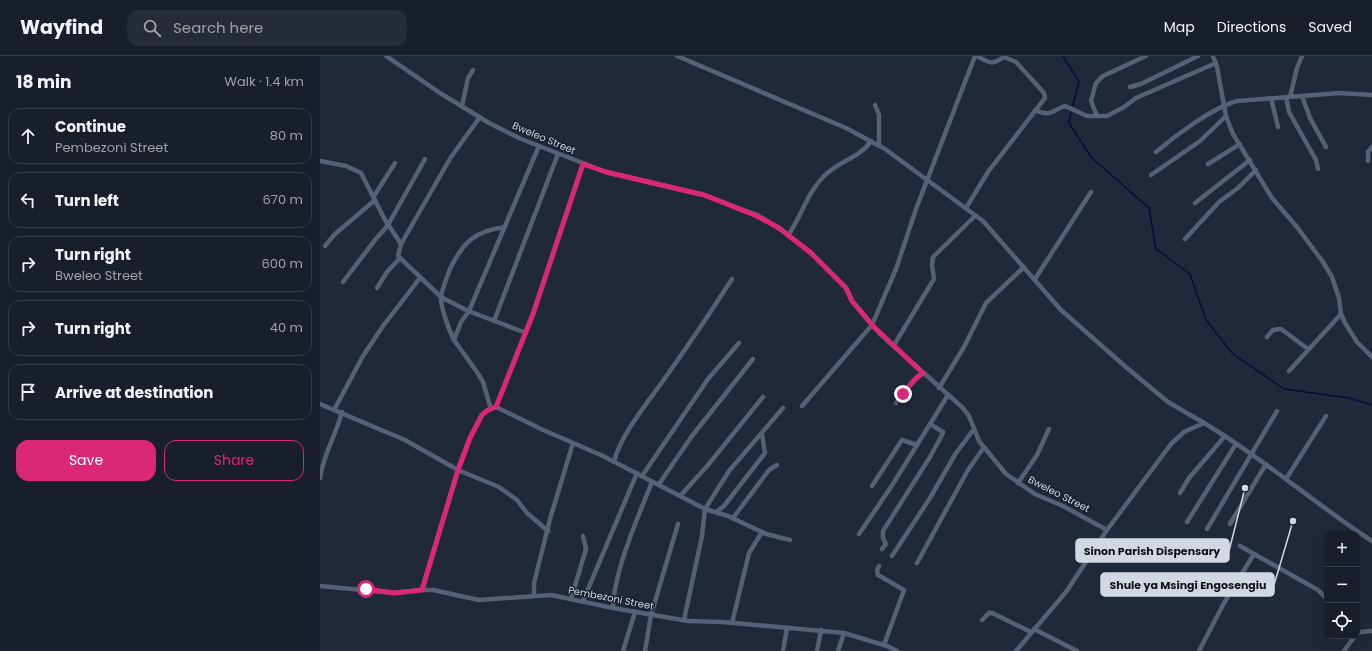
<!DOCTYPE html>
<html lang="en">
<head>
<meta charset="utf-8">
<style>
  :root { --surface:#181f2b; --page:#252c37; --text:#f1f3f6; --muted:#9fa2a9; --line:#363d47; --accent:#db2777 }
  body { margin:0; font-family:Poppins,sans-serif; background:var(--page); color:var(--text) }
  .controls { position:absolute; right:12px; bottom:12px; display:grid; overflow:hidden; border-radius:8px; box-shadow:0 4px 16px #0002 }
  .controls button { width:36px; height:36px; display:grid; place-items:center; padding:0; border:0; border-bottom:1px solid var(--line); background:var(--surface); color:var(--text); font:20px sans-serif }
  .stop { position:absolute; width:12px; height:12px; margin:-9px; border:3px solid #db2777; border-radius:50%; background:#fff }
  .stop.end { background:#db2777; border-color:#fff; box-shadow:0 1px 4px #0008 }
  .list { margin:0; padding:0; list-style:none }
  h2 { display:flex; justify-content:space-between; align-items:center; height:52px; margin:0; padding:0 16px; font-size:17px }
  h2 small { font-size:13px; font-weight:400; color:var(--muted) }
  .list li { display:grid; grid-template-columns:26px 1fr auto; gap:12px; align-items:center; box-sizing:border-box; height:56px; margin:0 8px 8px; padding:0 8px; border:1px solid var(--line); border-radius:12px }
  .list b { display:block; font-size:15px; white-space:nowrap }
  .list p { margin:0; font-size:13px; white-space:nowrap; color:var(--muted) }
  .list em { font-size:13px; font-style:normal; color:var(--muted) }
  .actions { display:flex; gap:8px; padding:12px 16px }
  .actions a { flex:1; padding:9px 0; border:1px solid var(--accent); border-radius:12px; text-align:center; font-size:14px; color:var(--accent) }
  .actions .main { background:var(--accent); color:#fff }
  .icon { flex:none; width:22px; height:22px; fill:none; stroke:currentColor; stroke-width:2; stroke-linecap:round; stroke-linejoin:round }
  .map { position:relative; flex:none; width:1052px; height:595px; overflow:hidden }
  header { display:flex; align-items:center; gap:24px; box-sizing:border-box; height:56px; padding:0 20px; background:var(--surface); border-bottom:1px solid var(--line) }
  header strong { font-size:19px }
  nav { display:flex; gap:22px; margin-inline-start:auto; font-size:14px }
  .search { width:280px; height:36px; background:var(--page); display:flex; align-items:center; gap:10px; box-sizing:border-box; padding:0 14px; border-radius:12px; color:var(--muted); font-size:15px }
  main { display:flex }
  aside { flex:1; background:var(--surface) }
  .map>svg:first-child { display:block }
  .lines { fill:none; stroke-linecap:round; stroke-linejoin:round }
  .stream { stroke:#010e38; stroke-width:1.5 }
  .street { stroke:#556177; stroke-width:4.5 }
  .route { stroke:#db2777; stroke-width:5 }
  .labels { text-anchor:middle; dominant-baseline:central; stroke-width:3; stroke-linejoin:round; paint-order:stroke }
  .street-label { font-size:10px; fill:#d2d8e3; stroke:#161f2f }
  .leader { fill:none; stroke:#d2d8e3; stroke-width:1.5 }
  .callout-dot { fill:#d2d8e3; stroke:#161f2f; stroke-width:1.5 }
  .callout { fill:#d2d8e3; stroke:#d2d8e3; stroke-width:1.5 }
  .callout-label { font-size:11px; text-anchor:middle; font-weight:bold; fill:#111 }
</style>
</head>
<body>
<header>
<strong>Wayfind</strong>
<div class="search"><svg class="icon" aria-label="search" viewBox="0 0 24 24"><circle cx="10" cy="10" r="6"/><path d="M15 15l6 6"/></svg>Search here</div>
<nav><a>Map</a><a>Directions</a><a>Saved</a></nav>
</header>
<main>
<aside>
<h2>18 min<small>Walk · 1.4 km</small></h2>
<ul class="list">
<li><svg class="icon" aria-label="ahead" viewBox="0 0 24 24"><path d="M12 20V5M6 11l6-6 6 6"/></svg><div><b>Continue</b><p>Pembezoni Street</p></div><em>80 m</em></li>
<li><svg class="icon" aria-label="left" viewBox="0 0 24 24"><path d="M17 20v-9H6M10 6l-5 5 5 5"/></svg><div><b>Turn left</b></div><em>670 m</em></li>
<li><svg class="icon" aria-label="right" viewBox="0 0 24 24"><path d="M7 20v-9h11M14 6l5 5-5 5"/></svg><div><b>Turn right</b><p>Bweleo Street</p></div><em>600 m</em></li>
<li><svg class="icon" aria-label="right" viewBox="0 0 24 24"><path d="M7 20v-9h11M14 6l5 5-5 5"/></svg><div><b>Turn right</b></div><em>40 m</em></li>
<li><svg class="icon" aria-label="arrive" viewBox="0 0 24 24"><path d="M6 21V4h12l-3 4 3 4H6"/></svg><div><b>Arrive at destination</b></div></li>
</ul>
<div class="actions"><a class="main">Save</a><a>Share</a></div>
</aside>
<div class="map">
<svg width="1052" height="595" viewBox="0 0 1052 595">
  <rect width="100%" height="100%" fill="#202939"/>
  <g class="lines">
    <g class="stream">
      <path d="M743,0L759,26L753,49"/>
      <path d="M751,56L749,67L771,101L829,152L836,193L870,218L886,264L913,298L964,333L1029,342L1052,349"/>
    </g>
    <g class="street">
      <path d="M66,0L120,37L169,67L201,83L286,116L384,139L437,159L459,172L491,197L526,232L532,245L560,278L642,351L649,360L659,385L686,418L715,438L743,450L787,474"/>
      <path d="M357,0L526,72L565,93L663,165L741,254L807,312L848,346L884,367"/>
      <path d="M893,0L897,11L906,60L913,78L952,142L977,171L1003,206L1012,221L1019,242L1021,258L1025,267L1037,286L1052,301"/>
      <path d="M810,31L821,28L878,0"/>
      <path d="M982,40L990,62L1006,91"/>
      <path d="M966,41L969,56L996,104L998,113"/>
      <path d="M970,41L977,12L982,0"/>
      <path d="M951,42L958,71"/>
      <path d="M555,49L559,59V89"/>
      <path d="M142,50L148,22L153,14"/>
      <path d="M715,54C731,61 731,55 745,50L767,60H787L804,51L816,42L896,7"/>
      <path d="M777,60L771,45L776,27L783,20L826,0"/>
      <path d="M160,61L131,101L81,188L78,200L121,241L146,254L206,277"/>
      <path d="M836,96C856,79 892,52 917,45L1019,37L1052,39"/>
      <path d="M0,105L26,110L41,117L65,164L81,188"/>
      <path d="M1048,105V96L1052,91"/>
      <path d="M888,108L920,88"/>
      <path d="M831,119L880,85L906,60"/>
      <path d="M54,140L75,107"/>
      <path d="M875,147L930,104"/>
      <path d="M646,152L668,116L725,42L724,37L696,6L684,1C671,9 671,8 657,0"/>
      <path d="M469,178C482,159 487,137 504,120C518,105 540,102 551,85"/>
      <path d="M865,183L899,146L918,132L936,114"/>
      <path d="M5,190L15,178L55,144"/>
      <path d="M715,223L771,136"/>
      <path d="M23,226L55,184L68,169L105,103"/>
      <path d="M57,232L67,216L80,202"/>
      <path d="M174,265L238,98"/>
      <path d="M947,281L953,274L961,273L988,293"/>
      <path d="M134,284C129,274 120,250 121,240C123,231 127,221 130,213C143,186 155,175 185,171"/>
      <path d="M574,289L614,223L612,209L613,201L655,160"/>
      <path d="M969,315L1021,258"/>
      <path d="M619,332L644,291L666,247L704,211"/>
      <path d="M576,347L590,328L603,317"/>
      <path d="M0,348L85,384L138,414L179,431L197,444L207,457L228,475"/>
      <path d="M482,350L552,269L576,213L596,153L655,0"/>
      <path d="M176,351L221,373L283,400L385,453L408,460L446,478L470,484"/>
      <path d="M171,353L163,326L157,316L134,284L141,266L149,255L219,90"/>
      <path d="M14,354L43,300L63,270L100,222"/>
      <path d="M294,406C300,379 329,345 345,322C368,290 390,257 412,223"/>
      <path d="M322,420L388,323L419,287"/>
      <path d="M0,422C3,399 16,379 22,356"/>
      <path d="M966,423L1006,360"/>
      <path d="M698,427L717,399L729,373"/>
      <path d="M339,428L372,380L433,303"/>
      <path d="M552,430L582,384L597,389"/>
      <path d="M860,437L869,422L905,380"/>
      <path d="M361,439L388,409L443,341"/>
      <path d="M396,456L404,450L445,397L442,378"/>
      <path d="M413,462L449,414L457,409"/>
      <path d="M867,466L916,388"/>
      <path d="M910,468L946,408"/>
      <path d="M887,473L957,355"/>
      <path d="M539,478L571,431L628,339"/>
      <path d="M920,490L998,534L1007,543"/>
      <path d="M562,493L566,488L563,482V475L610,401L622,379L623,376L610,368"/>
      <path d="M572,500L610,442L636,397L654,373"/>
      <path d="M597,507L648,414L664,391"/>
      <path d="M559,510L557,514L558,519L584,534L564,589"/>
      <path d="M0,530L74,537L102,534H113L159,544L231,539L293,552L368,565L403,566L524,577L567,590L577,595"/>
      <path d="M102,534L138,414L150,382L162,359L168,354L176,351L213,258L263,108"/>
      <path d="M214,539V527L230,463L253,387"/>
      <path d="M251,543L266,493L263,480"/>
      <path d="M263,545L317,417"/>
      <path d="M293,552C294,515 318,461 332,426"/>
      <path d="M364,564L382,480L385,453L409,415L463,352"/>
      <path d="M662,564L669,557H672L711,576"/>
      <path d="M412,567L429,497L442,476"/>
      <path d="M714,573L757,595"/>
      <path d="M1037,578L1041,576L1052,575"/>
      <path d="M303,595L315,556"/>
      <path d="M325,595L331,559L358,468"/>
      <path d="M463,595L467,572"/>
      <path d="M497,595L501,574"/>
      <path d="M518,595L524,577"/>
      <path d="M696,595L746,536L787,474L851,388L864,376L884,367C943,402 995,448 1052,485"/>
      <path d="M879,595L904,547L934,498"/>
      <path d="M1024,595L1035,580"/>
    </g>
  </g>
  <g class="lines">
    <path class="route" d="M46,533L74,537L102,534L138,414L150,382L162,359L168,354L176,351L213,258L263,108L286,116L384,139L437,160L459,172L491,197L526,232L532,245L554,271L603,317L596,322L583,338"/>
  </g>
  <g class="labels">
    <g class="street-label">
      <text transform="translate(224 82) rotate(23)">Bweleo Street</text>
      <text transform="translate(739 438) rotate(27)">Bweleo Street</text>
      <text transform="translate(291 542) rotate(11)">Pembezoni Street</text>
    </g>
  </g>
  <path class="leader" d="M925 432L909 495M973 465L954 529"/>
  <g class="callout-dot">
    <circle cx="925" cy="432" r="4"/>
    <circle cx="973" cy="465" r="4"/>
  </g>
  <g class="callout">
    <rect x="756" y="483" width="153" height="23" rx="4"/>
    <rect x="781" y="517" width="173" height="23" rx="4"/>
  </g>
  <g class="callout-label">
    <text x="832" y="499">Sinon Parish Dispensary</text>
    <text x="868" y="533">Shule ya Msingi Engosengiu</text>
  </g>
</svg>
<div class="controls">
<button>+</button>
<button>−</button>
<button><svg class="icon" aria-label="locate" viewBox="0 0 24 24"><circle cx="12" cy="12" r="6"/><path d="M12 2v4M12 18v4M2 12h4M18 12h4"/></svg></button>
</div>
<div class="stop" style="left:46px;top:533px"></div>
<div class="stop end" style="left:583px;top:338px"></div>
</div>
</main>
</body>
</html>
